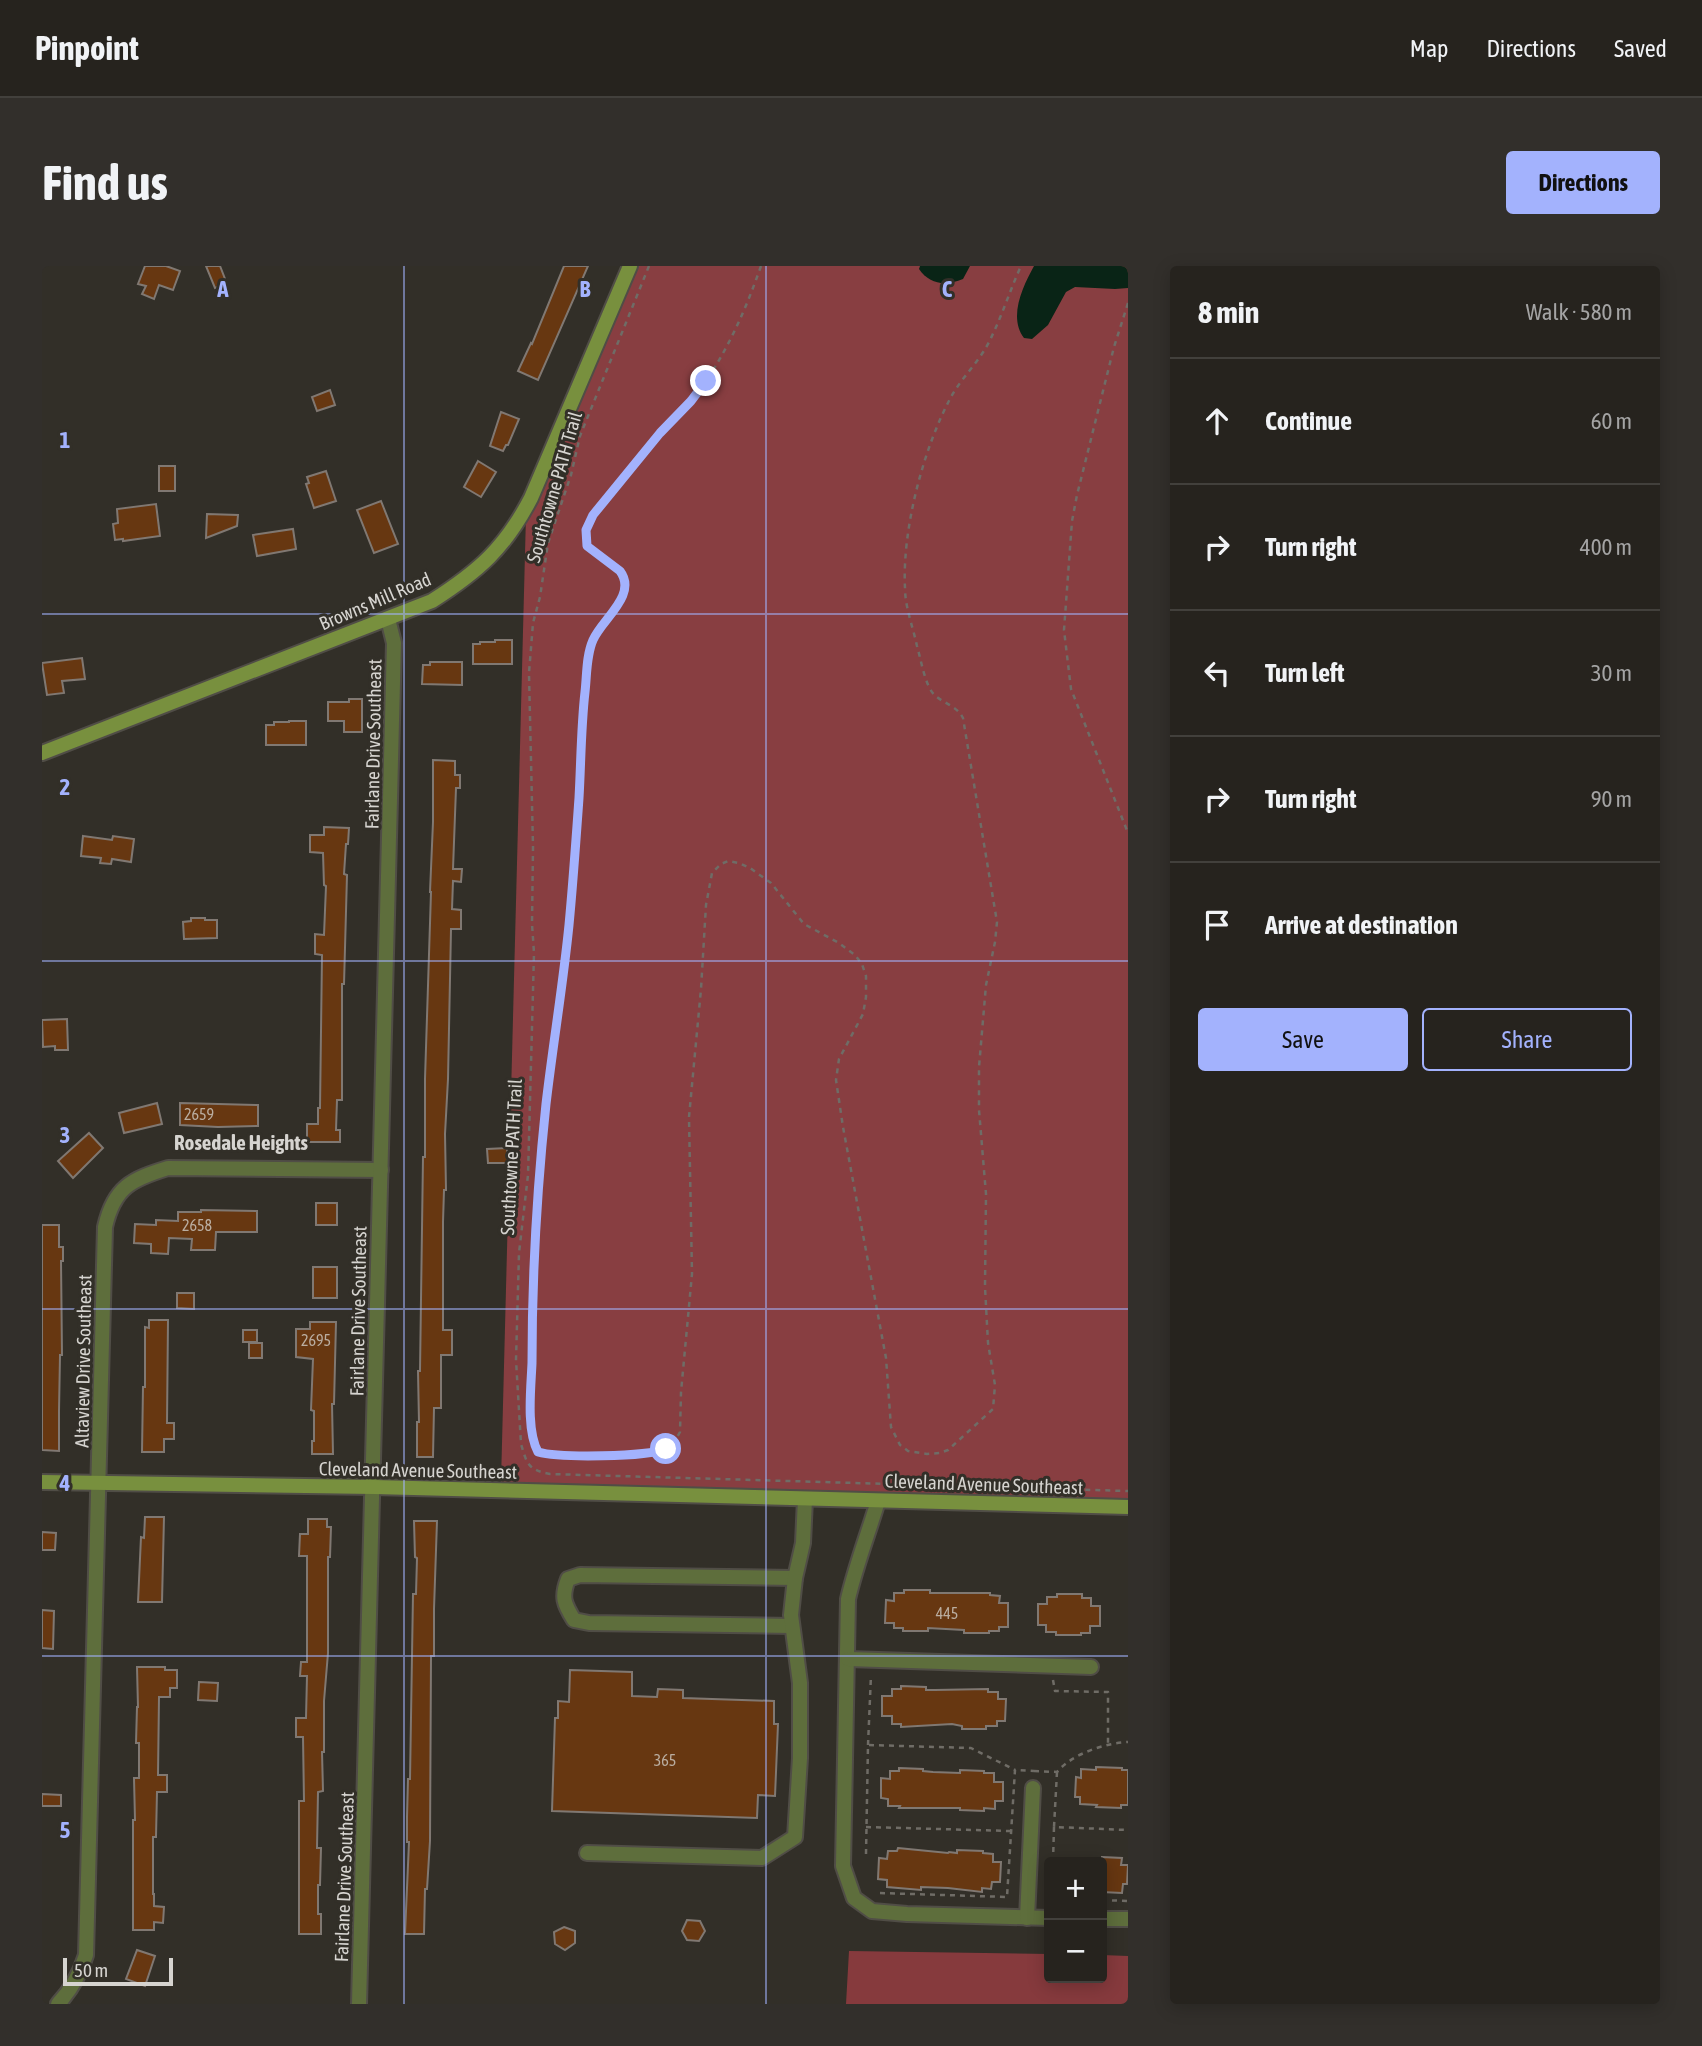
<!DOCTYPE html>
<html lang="en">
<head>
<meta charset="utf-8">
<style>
  :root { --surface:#26231e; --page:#322f2b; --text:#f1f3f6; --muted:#a4a4a4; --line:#42403c; --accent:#a3b2fd }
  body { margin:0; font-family:"Asap Condensed",sans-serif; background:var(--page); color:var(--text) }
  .controls { position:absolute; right:21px; bottom:21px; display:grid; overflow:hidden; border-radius:7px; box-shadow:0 4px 18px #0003 }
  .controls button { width:63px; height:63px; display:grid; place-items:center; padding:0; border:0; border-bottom:2px solid var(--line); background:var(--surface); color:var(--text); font:35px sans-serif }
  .scale { position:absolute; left:21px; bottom:18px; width:110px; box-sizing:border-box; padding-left:7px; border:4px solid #d6d4d0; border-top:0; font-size:19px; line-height:24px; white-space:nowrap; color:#d6d4d0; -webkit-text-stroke:5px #322f28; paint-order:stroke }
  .stop { position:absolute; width:21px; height:21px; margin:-16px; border:5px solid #a3b2fd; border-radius:50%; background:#fff }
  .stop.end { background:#a3b2fd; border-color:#fff; box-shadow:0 2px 7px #0008 }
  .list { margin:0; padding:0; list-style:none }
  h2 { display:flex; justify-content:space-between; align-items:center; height:91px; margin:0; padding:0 28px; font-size:30px }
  h2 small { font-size:23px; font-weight:400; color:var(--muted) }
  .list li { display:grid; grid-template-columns:46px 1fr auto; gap:21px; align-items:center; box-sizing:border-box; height:126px; padding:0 28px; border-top:2px solid var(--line) }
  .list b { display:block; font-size:26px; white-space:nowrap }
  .list em { font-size:23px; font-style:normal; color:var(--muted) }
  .actions { display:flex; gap:14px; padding:21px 28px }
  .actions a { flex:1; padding:16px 0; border:2px solid var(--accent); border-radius:7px; text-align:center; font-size:24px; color:var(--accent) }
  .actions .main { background:var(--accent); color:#111 }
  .icon { flex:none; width:38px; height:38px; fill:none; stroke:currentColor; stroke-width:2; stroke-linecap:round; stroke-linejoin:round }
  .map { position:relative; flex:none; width:1086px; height:1738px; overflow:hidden; border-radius:7px }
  header { display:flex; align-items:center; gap:42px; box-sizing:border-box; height:98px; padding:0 35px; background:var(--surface); border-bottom:2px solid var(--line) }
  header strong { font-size:33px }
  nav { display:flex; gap:38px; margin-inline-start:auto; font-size:24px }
  .intro { display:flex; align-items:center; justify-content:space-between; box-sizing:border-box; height:168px; padding:0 42px }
  h1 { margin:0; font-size:49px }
  .button { padding:18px 32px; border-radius:7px; background:var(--accent); color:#111; font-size:24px; font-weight:700 }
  main { display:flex; gap:42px; padding:0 42px }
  aside { flex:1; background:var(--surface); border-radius:7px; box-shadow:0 4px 18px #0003 }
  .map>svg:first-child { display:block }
  .green { fill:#883e41 }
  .forest { fill:#863a3d }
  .water { fill:#092416 }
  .building { fill:#673711; stroke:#807872; stroke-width:2 }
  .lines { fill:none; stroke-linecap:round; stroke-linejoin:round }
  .street-casing { stroke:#504d46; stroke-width:18 }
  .secondary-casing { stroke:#504d46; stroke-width:18 }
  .path { stroke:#6f6c66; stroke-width:2.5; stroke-dasharray:5 5; stroke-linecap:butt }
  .street { stroke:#5e6e3c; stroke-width:14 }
  .secondary { stroke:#78903e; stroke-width:14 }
  .route { stroke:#a3b2fd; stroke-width:9 }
  .grid { fill:none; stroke:#a3b2fd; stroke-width:2; stroke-opacity:0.55 }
  .labels { text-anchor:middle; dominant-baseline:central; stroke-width:6; stroke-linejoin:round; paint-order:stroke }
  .number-label { font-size:16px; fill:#baada0 }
  .street-label { font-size:19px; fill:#d6d4d0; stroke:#322f28 }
  .neighbourhood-label { font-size:21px; font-weight:bold; fill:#d6d4d0; stroke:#322f28 }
  .grid-label { font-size:23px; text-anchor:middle; font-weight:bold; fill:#a3b2fd; stroke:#322f28; stroke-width:6; stroke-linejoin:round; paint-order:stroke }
</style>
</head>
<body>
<header>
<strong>Pinpoint</strong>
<nav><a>Map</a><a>Directions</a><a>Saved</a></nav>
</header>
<div class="intro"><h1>Find us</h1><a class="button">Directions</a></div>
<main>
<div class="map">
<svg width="1086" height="1738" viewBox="0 0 1086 1738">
  <rect width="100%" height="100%" fill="#322f28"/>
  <path class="green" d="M586,0H1086V1247L624,1232L459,1216L484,249Z"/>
  <path class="forest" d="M807,1685L1007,1688V1712H1060V1689L1086,1690V1738H804Z"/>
  <g class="water">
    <path d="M878,0H928L921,13C904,20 888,19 877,3Z"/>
    <path d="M992,0H1086V22L1073,23L1033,21L1024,26L1006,59L990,73L982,72C966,51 981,20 992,0Z"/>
  </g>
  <g class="building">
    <path d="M103,0H124L138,5L131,24L117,19L112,33L100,28L104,20L96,18Z"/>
    <path d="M164,0H178L185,18L173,22Z"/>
    <path d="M522,0H546L496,114L476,105L489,77L490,78Z"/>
    <path d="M288,124L293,139L275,145L270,131Z"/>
    <path d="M459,146L477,153L466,179H464L461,185L448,180Z"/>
    <path d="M436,195L454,206L439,231L422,221Z"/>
    <rect x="117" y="200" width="16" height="25"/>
    <path d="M284,205L294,235L272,242L264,218L267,217L265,211Z"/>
    <path d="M339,235L356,278L332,287L315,244Z"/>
    <path d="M114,238L118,270L81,275V273L73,274L71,258L76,257L75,243Z"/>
    <path d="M165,248L196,249L195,260L164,272Z"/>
    <path d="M251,263L254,283L215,290L211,269Z"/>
    <path d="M453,374H470V398H431V378H438V376H453Z"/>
    <path d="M40,392L43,413L20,415L22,427L5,429L0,397Z"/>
    <path d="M388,396H420V419L380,418L381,399H388Z"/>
    <path d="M307,433H320V466H302V455H286V436H307Z"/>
    <path d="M247,455H264V479H224V459H232V456H247Z"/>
    <path d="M391,494L413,495V509H418V522H414L411,603H420L419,616L411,615L410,643L419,644V663H409L406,813L403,868L404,924H402L401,956V1064H410V1089H399V1142H392L391,1191H375V1156H377L376,1105H378L381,891H383V813L389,626H388L391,556Z"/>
    <path d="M282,561L307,562L306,578H304L302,608L305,609L302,718H300V834H295L294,864H298V876H265V858H276V842H278L280,689L273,688V668L282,669L284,620L282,619L281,587L268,586V569H282Z"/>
    <path d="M41,570L70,574L71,570L92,573L89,596L70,593L69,598L58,597L59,592L39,590Z"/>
    <path d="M149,652H163V654H175V672L142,673L141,656L149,655Z"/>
    <path d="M25,753L26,784H13V780L1,781L0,754Z"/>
    <path d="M115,837L120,858L82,867L77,847Z"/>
    <path d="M138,837L216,839V860L176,861L138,859Z"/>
    <path d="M47,867L61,882L31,912L16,895Z"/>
    <path d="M465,882L466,897H446L445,883Z"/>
    <rect x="274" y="937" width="21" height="22"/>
    <path d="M159,944L215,945V966H174L173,984H149L150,973L127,972L126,988L109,987V978L92,977L93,958L114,959V954L136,955V946H159Z"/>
    <path d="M0,959H17V981H21V995H19L20,1089H18L17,1145V1185L0,1184Z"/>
    <rect x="271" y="1001" width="24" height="31"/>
    <path d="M135,1027H152V1043L135,1042Z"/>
    <path d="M107,1054H126L125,1157H132V1173H122V1186H100L101,1121H103V1061L107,1062Z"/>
    <path d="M268,1056H294L292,1138H290L291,1188H270V1175H272V1145L269,1144L271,1093L254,1091V1063H268Z"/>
    <rect x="201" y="1064" width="14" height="12"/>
    <rect x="207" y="1077" width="13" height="15"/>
    <path d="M103,1251H122L120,1336H96L99,1271L102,1272Z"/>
    <path d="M266,1253H285V1261H289L288,1291H286V1387L282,1435V1486H280L281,1525L276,1526L275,1582H279L278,1619H276V1648H279V1668H257V1535H262L261,1471H254V1452H264L265,1410H258L259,1396H265V1290H257L258,1268H266Z"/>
    <path d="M372,1255H395L392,1343V1390H389L388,1575L385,1623H383L382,1668H363L367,1576H365V1551L366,1513H368L371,1328H374L375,1292L373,1291Z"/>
    <path d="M0,1266L14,1267L13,1284H0Z"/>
    <path d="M862,1324H888V1327H948V1329L958,1330L957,1337H966V1361H957V1365H947V1367H922V1364L886,1362V1365H861V1362H852V1357H843L844,1334L852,1335V1327H862Z"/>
    <path d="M1015,1328H1040V1332H1049V1340H1058V1360H1048V1367H1039V1369H1014V1366H1004V1359H996V1338H1005V1331H1015Z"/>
    <path d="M0,1344L12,1345L11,1383L0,1382Z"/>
    <path d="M95,1401H123V1404H135V1422H128V1431H117L116,1509H125V1526H115L114,1571H111V1628H112V1640L122,1641L121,1657L112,1656V1664H91V1554H93L92,1512H97V1477H94L95,1441H96Z"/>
    <path d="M528,1404L590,1406V1430L615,1431L616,1423L641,1424V1432L732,1435V1458H736L733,1530L716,1529L715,1552L510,1545L513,1452H516V1435L527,1436Z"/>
    <path d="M157,1416L176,1417L175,1435L156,1434Z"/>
    <path d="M859,1420L884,1421V1424H893L946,1423V1426H956V1433H964L963,1455H955V1460H944V1463H920V1460L910,1458L859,1461V1458H850V1450H840V1430H850V1423H859Z"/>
    <path d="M1054,1501L1080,1502V1504H1086V1539H1079V1542L1054,1541L1055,1539L1038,1538V1531H1033L1034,1511L1039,1512V1503L1054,1504Z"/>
    <path d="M857,1502L881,1503V1505L891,1506L918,1507V1504L942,1505V1507H952V1516H961V1535H953V1543L942,1542V1545L918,1544V1542H857L858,1540H846V1533L839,1532V1512L848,1513V1505H857Z"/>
    <path d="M0,1528L19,1529V1540H0Z"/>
    <path d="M856,1582L906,1587L907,1586L915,1587V1584L941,1585V1587L951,1588V1596H959L958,1616H950L949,1623L940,1622V1626L906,1622L879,1621V1624L845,1621V1614L836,1613L837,1592L845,1593L846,1585H855Z"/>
    <path d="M1060,1591L1080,1592L1079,1599H1086L1085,1618H1081L1080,1627L1060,1626Z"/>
    <path d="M645,1654L658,1655L663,1665L657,1675L645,1674L640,1665Z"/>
    <path d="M522,1661L533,1665V1677L523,1684L513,1678L512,1666Z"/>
    <path d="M95,1684L113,1690L103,1720L84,1713Z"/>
  </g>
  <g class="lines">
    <g class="street-casing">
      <g id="street">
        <path d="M836,1235C826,1268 814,1299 806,1333L801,1600L812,1632L830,1645L865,1648L1007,1652"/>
        <path d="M750,1360L547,1357L532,1354C522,1338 519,1331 526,1313L538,1309L753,1312"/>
        <path d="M806,1393L1049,1401"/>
        <path d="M545,1587L720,1592L753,1571L758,1492V1417L749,1349L753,1312L761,1277L763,1233"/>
        <path d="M985,1652L991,1522"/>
        <path d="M1060,1653H1086"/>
        <path d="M16,1738C30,1723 38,1708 44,1689L63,961C72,921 90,913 126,902L339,904"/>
        <path d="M317,1738L352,377L346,353"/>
      </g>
    </g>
    <g class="secondary-casing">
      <g id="secondary">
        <path d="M0,487L390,335C437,305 463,282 489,232L588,0"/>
        <path d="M0,1216L332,1221L1086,1241"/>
      </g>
    </g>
    <g class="path">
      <path d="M607,0L538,170L529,209L506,277L498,331L491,357L487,407L491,581L490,658L492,687L486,909L477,987L474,1094L479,1178C485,1198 486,1204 508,1208L1086,1225"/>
      <path d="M719,0C705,40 689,77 666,112C653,132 636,148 620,165C596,192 574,221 551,249L544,264L545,280L578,305C596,329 560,353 551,374C545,390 545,409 543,426C539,461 539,497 537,532C534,574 531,617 527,659C521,719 511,778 504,838C495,925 490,1014 490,1102C490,1126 484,1165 496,1186L505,1189L616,1186L624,1183L633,1175L638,1166L639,1126L650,1008L647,851L659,723L664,639L670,607L679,598L686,595L697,597L708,602L729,617L762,658L797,677L813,689L820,698L824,710V731L821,748L797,793L794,814L801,861L844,1092L849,1161L858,1179L866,1185L885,1188L898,1187L906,1184L951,1143L953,1119L946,1077L943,1021L944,928L937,844V801L944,719L953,676L955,656L921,452C914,437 894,437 887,421C881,408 879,394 875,380C871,361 863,341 863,322C860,264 881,183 909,131C920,111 938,95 948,74C960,50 968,24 979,0"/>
      <path d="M1086,37L1072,81L1035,229L1030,255L1022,364L1029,423L1086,567"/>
      <path d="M1011,1414L1013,1425L1066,1426V1478"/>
      <path d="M826,1479L829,1409"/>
      <path d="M992,1505L1015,1506C1030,1488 1063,1477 1086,1476"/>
      <path d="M1015,1506L1012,1561L1086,1564"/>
      <path d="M824,1561L968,1565"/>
      <path d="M824,1588L826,1479L929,1482L973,1504"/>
      <path d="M1011,1596L1012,1561"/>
      <path d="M838,1627L965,1631L973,1504L992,1505"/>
      <path d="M1060,1634L1086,1635"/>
    </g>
    <use href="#street" class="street"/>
    <use href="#secondary" class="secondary"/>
  </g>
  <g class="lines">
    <path class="route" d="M624,1183C604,1191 517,1192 496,1186C484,1164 489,1122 490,1097C490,1011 495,923 504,838C511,778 521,719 527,659C531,617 534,574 537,532C539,497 539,461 543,426C545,409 544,390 551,374C560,353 596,329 578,305L545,280L544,264L551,249L618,167L649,135L664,115"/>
  </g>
  <path class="grid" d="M362,0V1738M724,0V1738M0,348H1086M0,695H1086M0,1043H1086M0,1390H1086"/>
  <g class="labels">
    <g class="number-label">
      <text x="157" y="848">2659</text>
      <text x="155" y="959">2658</text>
      <text x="274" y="1074">2695</text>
      <text x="905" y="1347">445</text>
      <text x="623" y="1494">365</text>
    </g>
    <g class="street-label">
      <text transform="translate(512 221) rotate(-74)">Southtowne PATH Trail</text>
      <text transform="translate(333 335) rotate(-23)">Browns Mill Road</text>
      <text transform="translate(331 478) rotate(-89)">Fairlane Drive Southeast</text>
      <text transform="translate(469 891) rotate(-87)">Southtowne PATH Trail</text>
      <text transform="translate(316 1045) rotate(-89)">Fairlane Drive Southeast</text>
      <text transform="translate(41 1095) rotate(-89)">Altaview Drive Southeast</text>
      <text transform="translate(376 1204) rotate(1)">Cleveland Avenue Southeast</text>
      <text transform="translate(942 1218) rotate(2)">Cleveland Avenue Southeast</text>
      <text transform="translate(302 1611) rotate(-88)">Fairlane Drive Southeast</text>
    </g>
    <g class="neighbourhood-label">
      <text x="199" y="876">Rosedale Heights</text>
    </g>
  </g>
  <g class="grid-label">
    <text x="181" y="31">A</text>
    <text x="543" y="31">B</text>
    <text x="905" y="31">C</text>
    <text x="23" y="182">1</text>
    <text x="23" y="529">2</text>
    <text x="23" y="877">3</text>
    <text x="23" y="1225">4</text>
    <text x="23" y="1572">5</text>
  </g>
</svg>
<div class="controls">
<button>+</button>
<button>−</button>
</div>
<div class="scale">50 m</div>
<div class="stop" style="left:624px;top:1183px"></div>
<div class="stop end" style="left:664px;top:115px"></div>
</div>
<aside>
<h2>8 min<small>Walk · 580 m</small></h2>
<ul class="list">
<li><svg class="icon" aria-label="ahead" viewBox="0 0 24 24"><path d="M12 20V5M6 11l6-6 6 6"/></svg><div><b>Continue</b></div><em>60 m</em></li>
<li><svg class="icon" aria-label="right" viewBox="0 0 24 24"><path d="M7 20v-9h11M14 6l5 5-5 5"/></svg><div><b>Turn right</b></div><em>400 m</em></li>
<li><svg class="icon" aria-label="left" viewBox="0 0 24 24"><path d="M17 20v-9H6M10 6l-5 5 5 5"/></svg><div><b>Turn left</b></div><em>30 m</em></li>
<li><svg class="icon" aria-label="right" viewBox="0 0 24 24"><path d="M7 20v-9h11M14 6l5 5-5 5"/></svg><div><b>Turn right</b></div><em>90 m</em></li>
<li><svg class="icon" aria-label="arrive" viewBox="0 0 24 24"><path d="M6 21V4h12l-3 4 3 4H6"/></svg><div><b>Arrive at destination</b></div></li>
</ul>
<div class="actions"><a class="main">Save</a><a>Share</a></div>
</aside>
</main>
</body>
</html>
